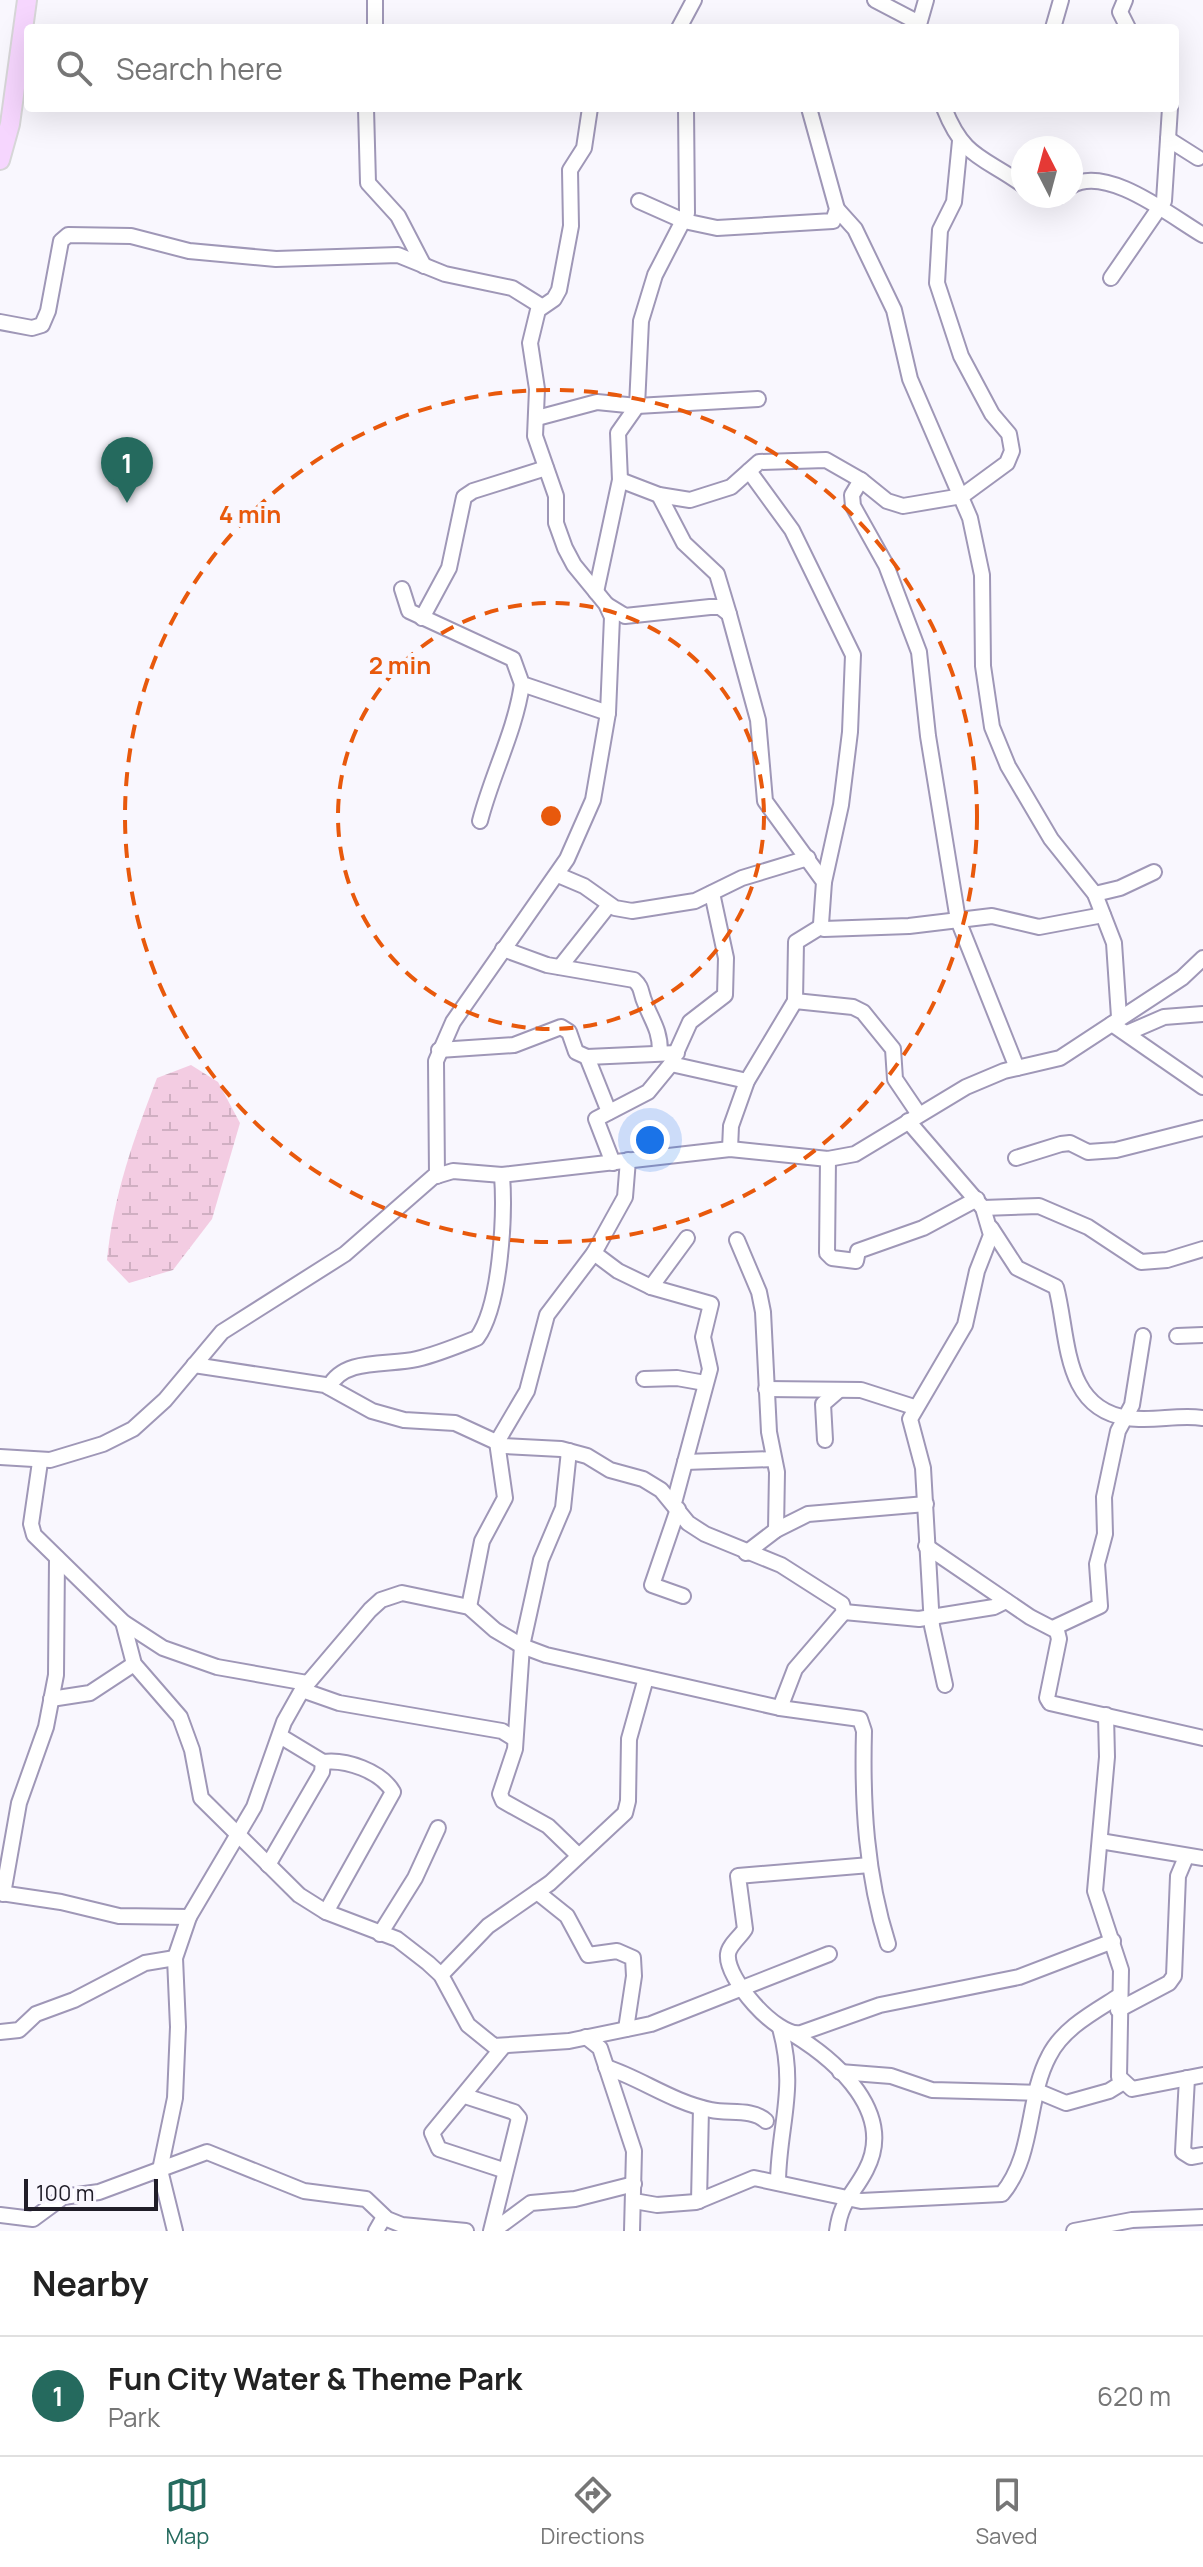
<!DOCTYPE html>
<html lang="en">
<head>
<meta charset="utf-8">
<style>
  :root { --surface:#fff; --page:#f6f6f6; --text:#222; --muted:#767676; --line:#e0e0e0; --accent:#256a5e }
  body { margin:0; font-family:Manrope,sans-serif; background:var(--page); color:var(--text) }
  .compass { position:absolute; left:1011px; top:136px; width:72px; height:72px; border-radius:50%; background:var(--surface); box-shadow:0 8px 32px #0002; rotate:354deg }
  .scale { position:absolute; left:24px; bottom:20px; width:134px; box-sizing:border-box; padding-left:8px; border:4px solid #201d28; border-top:0; font-size:22px; line-height:28px; white-space:nowrap; color:#201d28; -webkit-text-stroke:6px #f9f7fe; paint-order:stroke }
  .you { position:absolute; left:650px; top:1140px; width:28px; height:28px; margin:-20px; border:6px solid #fff; border-radius:50%; background:#1a73e8; box-shadow:0 0 0 12px #1a73e833 }
  .badge { display:grid; place-items:center; width:52px; height:52px; border-radius:50%; background:var(--accent); color:#fff; font-size:26px; font-weight:700 }
  .pin { position:absolute; translate:-50% -66px; filter:drop-shadow(0 2px 4px #0008) }
  .pin::after { content:''; position:absolute; top:42px; width:28px; height:24px; background:inherit; clip-path:polygon(0 0,100% 0,50% 100%) }
  .list { margin:0; padding:0; list-style:none }
  h2 { display:flex; justify-content:space-between; align-items:center; height:104px; margin:0; padding:0 32px; font-size:34px }
  h2 small { font-size:26px; font-weight:400; color:var(--muted) }
  .list li { display:grid; grid-template-columns:52px 1fr auto; gap:24px; align-items:center; box-sizing:border-box; height:120px; padding:0 32px; border-top:2px solid var(--line) }
  .list b { display:block; font-size:30px; white-space:nowrap }
  .list p { margin:0; font-size:26px; white-space:nowrap; color:var(--muted) }
  .list em { font-size:26px; font-style:normal; color:var(--muted) }
  .icon { flex:none; width:44px; height:44px; fill:none; stroke:currentColor; stroke-width:2; stroke-linecap:round; stroke-linejoin:round }
  .map { position:relative; flex:none; width:1203px; height:2231px; overflow:hidden }
  .search { position:absolute; background:var(--surface); box-shadow:0 8px 32px #0002; left:24px; right:24px; top:24px; height:88px; display:flex; align-items:center; gap:20px; box-sizing:border-box; padding:0 28px; border-radius:8px; color:var(--muted); font-size:30px }
  .sheet { height:224px; background:var(--surface) }
  nav { display:flex; justify-content:space-around; align-items:center; box-sizing:border-box; height:112px; border-top:2px solid var(--line); background:var(--surface); font-size:22px; color:var(--muted) }
  nav a { display:grid; justify-items:center; gap:4px }
  nav .on { color:var(--accent) }
  .map>svg:first-child { display:block }
  .wetland { fill:url(#wetland-marsh) }
  .lines { fill:none; stroke-linecap:round; stroke-linejoin:round }
  .minor-casing { stroke:#9f97b7; stroke-width:18 }
  .major-casing { stroke:#d7d6d8; stroke-width:22 }
  .minor { stroke:#fff; stroke-width:14 }
  .major { stroke:#f6d6fe; stroke-width:18 }
  .ring { fill:none; stroke:#e8590c; stroke-width:4; stroke-dasharray:14 10 }
  .centre { fill:#e8590c; stroke:#f9f7fe; stroke-width:4 }
  .ring-label { font-size:24px; text-anchor:middle; font-weight:bold; fill:#e8590c; stroke:#f9f7fe; stroke-width:8; stroke-linejoin:round; paint-order:stroke }
</style>
</head>
<body>
<div class="map">
<svg width="1203" height="2231" viewBox="0 0 1203 2231">
  <defs>
    <pattern id="wetland-marsh" width="20" height="14" patternUnits="userSpaceOnUse" patternTransform="scale(2)"><rect width="20" height="14" fill="#f3cce2"/><path d="M1 5h8M5 5V1M11 12h8M15 12V8" fill="none" stroke="#d0afc2"/></pattern>
  </defs>
  <rect width="100%" height="100%" fill="#f9f7fe"/>
  <path class="wetland" d="M191,1065L218,1082L240,1123L212,1219L173,1270L129,1283L107,1260C113,1196 134,1138 157,1078Z"/>
  <g class="lines">
    <g class="minor-casing">
      <g id="minor">
        <path d="M375,0V28"/>
        <path d="M875,0L919,23"/>
        <path d="M1125,0L1120,12L1128,28"/>
        <path d="M679,28L694,0"/>
        <path d="M918,28L926,0"/>
        <path d="M1053,28L1061,0"/>
        <path d="M366,108L368,183L398,216L424,266"/>
        <path d="M944,108C964,159 983,156 1023,185"/>
        <path d="M1168,139L1198,158"/>
        <path d="M1071,186C1107,164 1172,217 1203,235"/>
        <path d="M1043,196H1059"/>
        <path d="M639,201L684,221L717,228L833,221L837,209L809,108"/>
        <path d="M837,209L855,229L894,310L910,379L970,518L982,575L983,666L992,727L1008,766L1051,839L1095,894L1114,943L1119,1017"/>
        <path d="M1111,278L1164,201L1170,108"/>
        <path d="M0,322L32,328L42,325L48,311L61,241L68,235L131,236L189,251L276,259L398,255L445,274L512,288L541,306"/>
        <path d="M537,418L597,402L637,406L758,399"/>
        <path d="M749,471L792,530L853,655L850,732L841,805L824,882"/>
        <path d="M620,480L659,495L690,500L731,487L759,462L826,460L861,480L887,501L903,506L962,496L1007,463L1012,451L1009,434L992,414L961,356L937,283L940,230L954,202L960,141"/>
        <path d="M861,480L852,495L853,506L886,565L919,652L928,736L958,920L1017,1068"/>
        <path d="M659,495L684,543L717,574L729,614"/>
        <path d="M402,589L409,611L513,659L522,684L608,713"/>
        <path d="M596,592L620,480L618,433L637,406L641,321L655,275L687,213L686,108"/>
        <path d="M607,605L625,616L710,607H720L729,614L758,720L765,801L824,882L821,924L824,929L909,926L992,916L1039,927L1103,915"/>
        <path d="M422,618L449,568L464,497L473,491L546,468"/>
        <path d="M480,821C492,774 515,732 522,684"/>
        <path d="M558,875L584,886L615,908L632,911L695,901L742,878L808,858"/>
        <path d="M1095,894L1120,888L1154,872"/>
        <path d="M503,949L547,965L634,980C643,988 640,992 645,1003C652,1021 660,1030 660,1051"/>
        <path d="M560,967L609,905"/>
        <path d="M795,1001L853,1007L863,1012L893,1049L895,1079L918,1113"/>
        <path d="M1112,1024L1203,1087"/>
        <path d="M1127,1033L1164,1017L1203,1014"/>
        <path d="M439,1050L514,1045L561,1027L569,1032L576,1052L587,1057L677,1053"/>
        <path d="M587,1057L609,1112"/>
        <path d="M671,1064L747,1081"/>
        <path d="M908,1121L983,1208L991,1235L977,1271L965,1325L910,1419L923,1468L932,1626L945,1685"/>
        <path d="M730,1149L731,1126L747,1081L795,1001L796,942L822,926"/>
        <path d="M1016,1158L1061,1144L1070,1143L1088,1152L1116,1150L1203,1128"/>
        <path d="M828,1159L827,1253L832,1258L856,1261L858,1251L923,1228L977,1199"/>
        <path d="M628,1160L625,1197L594,1253L618,1271L651,1287L711,1304L703,1337L710,1369L674,1503"/>
        <path d="M613,1163L596,1119L648,1092L671,1064L690,1022L725,995L726,958L712,893"/>
        <path d="M437,1176L436,1061L453,1022L567,859L593,800L608,713L612,617L606,604L574,565L565,548L556,523V496L535,436L537,389L530,343L538,310L554,299L559,290L571,226L570,170L584,148L590,108"/>
        <path d="M983,1208L1039,1206L1088,1227L1141,1262L1167,1260L1203,1249"/>
        <path d="M991,1228L1017,1268L1056,1287C1069,1335 1062,1409 1128,1418C1153,1422 1178,1414 1203,1418"/>
        <path d="M737,1240L759,1292L763,1312L769,1432L777,1472L776,1530"/>
        <path d="M651,1287L687,1238"/>
        <path d="M1177,1336L1203,1335"/>
        <path d="M194,1365L325,1385L372,1411L404,1420L455,1423L505,1446L561,1449L587,1456L610,1470L643,1479L661,1490L688,1523L705,1534L781,1565L842,1604L844,1612L795,1669L780,1708"/>
        <path d="M644,1379L677,1378L705,1383"/>
        <path d="M329,1387C344,1357 389,1366 417,1359C438,1354 457,1346 477,1338C501,1305 505,1215 502,1175"/>
        <path d="M766,1389L861,1390L914,1407"/>
        <path d="M825,1440L823,1404L838,1391"/>
        <path d="M569,1451L563,1508L541,1560L522,1646L515,1749L500,1794L503,1801L548,1826L578,1855"/>
        <path d="M0,1457L50,1460L103,1444L133,1429L165,1400L222,1332L345,1254L433,1177L453,1171L502,1175L730,1149L828,1159L855,1154L966,1087L1004,1071L1060,1058L1182,978L1203,958"/>
        <path d="M40,1462L31,1524L34,1535L123,1622L163,1648L217,1667L307,1683"/>
        <path d="M685,1462L774,1459"/>
        <path d="M678,1509L652,1585L683,1596"/>
        <path d="M926,1546L1030,1617L1057,1631L1059,1639L1047,1698L1050,1703L1203,1738"/>
        <path d="M746,1553L776,1530L808,1514L926,1504"/>
        <path d="M469,1607L482,1541L505,1498L497,1442L527,1391L547,1315L594,1253"/>
        <path d="M844,1612L919,1619L994,1607L1006,1601"/>
        <path d="M123,1622L134,1664L180,1717L192,1750L201,1798L299,1895L326,1912L397,1939L428,1963L441,1975L468,2025L494,2046L569,2041L651,2024L829,1954"/>
        <path d="M1053,1628L1100,1606L1097,1564L1105,1534L1104,1497L1118,1431L1132,1405L1143,1336"/>
        <path d="M302,1690L339,1703L502,1731L515,1739"/>
        <path d="M51,1699L90,1693L134,1664"/>
        <path d="M1106,1715L1107,1757L1095,1891L1121,1970L1119,2077L1132,2089L1203,2075"/>
        <path d="M323,1762C346,1759 381,1771 393,1792L326,1912"/>
        <path d="M1100,1841L1203,1858"/>
        <path d="M268,1865L322,1772L323,1762L280,1736"/>
        <path d="M870,1865L738,1876L745,1929C741,1936 729,1945 728,1954C725,1978 777,2038 801,2033L880,2005L1019,1977L1113,1941"/>
        <path d="M537,1892L567,1916L588,1955L617,1951L633,1958L634,1976L626,2029"/>
        <path d="M0,1893L61,1902L119,1916L189,1917"/>
        <path d="M3,1894L19,1803L46,1727L56,1675L57,1558"/>
        <path d="M380,1934L415,1878L438,1828"/>
        <path d="M441,1975L488,1926L550,1883L625,1813L628,1801L629,1739L646,1678"/>
        <path d="M1118,2010L1169,1983L1174,1976L1178,1876L1186,1857"/>
        <path d="M0,2032L19,2030L36,2014L74,2000L145,1963L175,1958"/>
        <path d="M793,2034C837,2061 896,2113 866,2170C853,2195 841,2200 837,2231"/>
        <path d="M586,2037L600,2048L634,2151L632,2231"/>
        <path d="M502,2048L432,2133L439,2149L503,2170"/>
        <path d="M606,2067C642,2079 672,2102 711,2110C728,2114 752,2108 766,2121"/>
        <path d="M840,2072L891,2076L932,2090L1042,2093L1066,2103L1109,2091L1122,2083"/>
        <path d="M1187,2078L1183,2152L1191,2157L1203,2155"/>
        <path d="M465,2096L514,2112L519,2118L491,2231"/>
        <path d="M778,2181C779,2124 797,2089 780,2028"/>
        <path d="M634,2201L657,2205L696,2202L754,2178L861,2201L1002,2194C1035,2154 1026,2099 1049,2056C1063,2028 1094,2012 1119,1996"/>
        <path d="M699,2201L701,2108"/>
        <path d="M0,2215L33,2219L63,2197L99,2192L207,2152L304,2191L366,2199L387,2219L402,2225L466,2231"/>
        <path d="M175,2231L160,2170L175,2098L178,2027L175,1958L189,1917L254,1807L284,1722L302,1690L370,1610L381,1600L402,1593L469,1607L495,1630L522,1646L546,1655L780,1708L860,1719L864,1731C862,1803 866,1875 888,1944"/>
        <path d="M376,2231L384,2217"/>
        <path d="M493,2231L531,2203L575,2199L634,2184"/>
        <path d="M1074,2231L1132,2220L1203,2217"/>
      </g>
    </g>
    <g class="major-casing">
      <path id="major" d="M0,160L10,124L27,0"/>
    </g>
    <use href="#minor" class="minor"/>
    <use href="#major" class="major"/>
  </g>
  <g class="ring">
    <circle cx="551" cy="816" r="213"/>
    <circle cx="551" cy="816" r="426"/>
  </g>
  <circle cx="551" cy="816" r="12" class="centre"/>
  <g class="ring-label">
    <text x="250" y="523">4 min</text>
    <text x="400" y="674">2 min</text>
  </g>
</svg>
<svg class="compass" viewBox="-18 -18 36 36"><path d="M0-13l5 13h-10z" fill="#e53935"/><path d="M0 13l5-13h-10z" fill="#767676"/></svg>
<div class="scale">100 m</div>
<div class="you"></div>
<div class="pin badge" style="left:127px;top:503px">1</div>
<div class="search"><svg class="icon" aria-label="search" viewBox="0 0 24 24"><circle cx="10" cy="10" r="6"/><path d="M15 15l6 6"/></svg>Search here</div>
</div>
<section class="sheet">
<h2>Nearby<small></small></h2>
<ul class="list">
<li><span class="badge">1</span><div><b>Fun City Water &amp; Theme Park</b><p>Park</p></div><em>620 m</em></li>
</ul>
</section>
<nav>
<a class="on"><svg class="icon" aria-label="map" viewBox="0 0 24 24"><path d="M3 6l6-2 6 2 6-2v14l-6 2-6-2-6 2zM9 4v14M15 6v14"/></svg>Map</a>
<a><svg class="icon" aria-label="directions" viewBox="0 0 24 24"><path d="M12 3l9 9-9 9-9-9zM9 14v-3h6M13 9l2 2-2 2"/></svg>Directions</a>
<a><svg class="icon" aria-label="saved" viewBox="0 0 24 24"><path d="M7 4h10v16l-5-4-5 4z"/></svg>Saved</a>
</nav>
</body>
</html>
